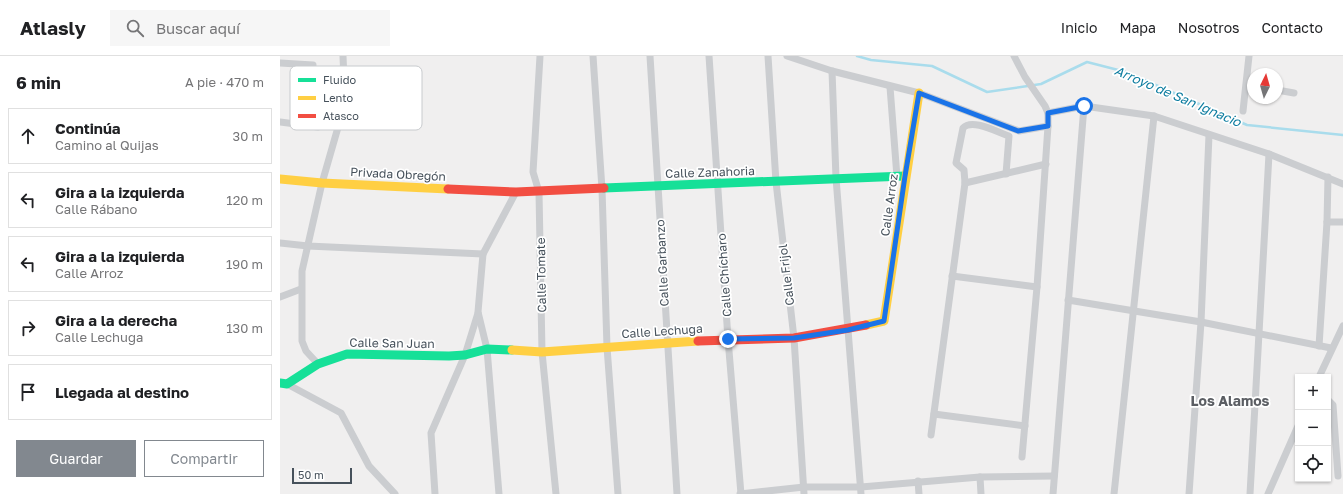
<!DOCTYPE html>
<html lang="es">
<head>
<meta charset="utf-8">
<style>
  :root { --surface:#fff; --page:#f6f6f6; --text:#202124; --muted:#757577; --line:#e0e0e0; --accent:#82888f }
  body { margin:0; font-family:"Golos Text",sans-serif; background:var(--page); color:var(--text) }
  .controls { position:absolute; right:12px; bottom:12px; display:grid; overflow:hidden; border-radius:0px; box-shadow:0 1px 3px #0004 }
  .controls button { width:36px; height:36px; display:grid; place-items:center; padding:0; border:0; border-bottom:1px solid var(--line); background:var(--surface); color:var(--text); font:20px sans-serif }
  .compass { position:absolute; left:967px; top:12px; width:36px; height:36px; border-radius:50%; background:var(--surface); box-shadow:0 1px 3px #0004; rotate:5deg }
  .scale { position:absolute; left:12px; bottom:10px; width:60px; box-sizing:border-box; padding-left:4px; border:2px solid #46515b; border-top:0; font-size:11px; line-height:14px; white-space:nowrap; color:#46515b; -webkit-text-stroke:3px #fff; paint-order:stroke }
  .stop { position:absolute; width:12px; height:12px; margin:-9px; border:3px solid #1a73e8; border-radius:50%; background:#fff }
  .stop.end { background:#1a73e8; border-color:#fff; box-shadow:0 1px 4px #0008 }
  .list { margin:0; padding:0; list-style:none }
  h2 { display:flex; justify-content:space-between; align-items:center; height:52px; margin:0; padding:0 16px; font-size:17px }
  h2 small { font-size:13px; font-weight:400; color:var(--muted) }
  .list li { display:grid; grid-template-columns:26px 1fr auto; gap:12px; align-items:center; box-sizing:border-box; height:56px; margin:0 8px 8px; padding:0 8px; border:1px solid var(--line); border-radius:0px }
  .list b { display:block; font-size:15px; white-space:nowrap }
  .list p { margin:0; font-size:13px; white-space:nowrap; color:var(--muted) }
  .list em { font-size:13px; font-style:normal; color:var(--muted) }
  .actions { display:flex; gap:8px; padding:12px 16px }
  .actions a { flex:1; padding:9px 0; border:1px solid var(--accent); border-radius:0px; text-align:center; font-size:14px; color:var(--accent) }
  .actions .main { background:var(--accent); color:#fff }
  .icon { flex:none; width:22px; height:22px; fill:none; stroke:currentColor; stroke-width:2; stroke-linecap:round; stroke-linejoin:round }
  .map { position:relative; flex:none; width:1063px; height:438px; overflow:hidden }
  header { display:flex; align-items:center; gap:24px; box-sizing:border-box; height:56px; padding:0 20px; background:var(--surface); border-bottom:1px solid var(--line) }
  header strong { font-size:19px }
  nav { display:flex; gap:22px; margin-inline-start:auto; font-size:14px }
  .search { width:280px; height:36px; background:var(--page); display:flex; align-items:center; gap:10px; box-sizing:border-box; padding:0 14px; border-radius:0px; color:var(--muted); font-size:15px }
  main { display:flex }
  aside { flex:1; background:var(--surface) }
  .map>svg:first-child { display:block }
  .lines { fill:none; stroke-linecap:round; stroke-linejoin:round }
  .stream { stroke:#a9dcec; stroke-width:2.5 }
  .street { stroke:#cbcdd0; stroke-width:7 }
  .fast { stroke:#16e098; stroke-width:9 }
  .slow { stroke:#ffcf43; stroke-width:9 }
  .jam { stroke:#f24e42; stroke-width:9 }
  .route { stroke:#1a73e8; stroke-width:5 }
  .labels { text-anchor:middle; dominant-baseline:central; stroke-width:3.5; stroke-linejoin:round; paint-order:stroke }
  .street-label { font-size:12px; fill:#46515b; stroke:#fff }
  .water-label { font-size:13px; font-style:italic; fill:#0e7da0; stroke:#fff }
  .quarter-label { font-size:14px; font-weight:bold; fill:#5b5e63; stroke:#fff }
  .key { fill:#fff; stroke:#c8cbce; stroke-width:1 }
  .key-label { font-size:11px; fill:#46515b }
</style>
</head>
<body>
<header>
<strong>Atlasly</strong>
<div class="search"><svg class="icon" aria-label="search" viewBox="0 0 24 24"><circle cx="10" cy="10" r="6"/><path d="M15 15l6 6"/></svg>Buscar aquí</div>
<nav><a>Inicio</a><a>Mapa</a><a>Nosotros</a><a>Contacto</a></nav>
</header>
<main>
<aside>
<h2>6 min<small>A pie · 470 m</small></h2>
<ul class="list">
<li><svg class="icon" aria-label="ahead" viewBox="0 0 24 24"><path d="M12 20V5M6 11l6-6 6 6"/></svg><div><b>Continúa</b><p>Camino al Quijas</p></div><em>30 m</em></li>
<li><svg class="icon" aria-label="left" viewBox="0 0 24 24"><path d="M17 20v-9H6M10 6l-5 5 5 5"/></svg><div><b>Gira a la izquierda</b><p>Calle Rábano</p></div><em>120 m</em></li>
<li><svg class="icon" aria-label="left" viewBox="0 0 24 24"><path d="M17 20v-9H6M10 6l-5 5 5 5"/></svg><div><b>Gira a la izquierda</b><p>Calle Arroz</p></div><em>190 m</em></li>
<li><svg class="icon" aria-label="right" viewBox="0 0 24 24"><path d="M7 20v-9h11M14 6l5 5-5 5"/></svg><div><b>Gira a la derecha</b><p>Calle Lechuga</p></div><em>130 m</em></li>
<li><svg class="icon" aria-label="arrive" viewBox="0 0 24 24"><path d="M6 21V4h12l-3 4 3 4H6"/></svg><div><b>Llegada al destino</b></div></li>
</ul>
<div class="actions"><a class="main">Guardar</a><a>Compartir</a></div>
</aside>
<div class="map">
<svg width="1063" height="438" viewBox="0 0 1063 438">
  <rect width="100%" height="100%" fill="#f0efef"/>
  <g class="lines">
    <path class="stream" d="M577,0L591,4L652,10L707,36L761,28L807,6L846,16L967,69L1063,79"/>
    <g class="street">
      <path d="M260,0L253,116L259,136L262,296L276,438"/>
      <path d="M313,0L322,133L327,291L338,438"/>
      <path d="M370,0L397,438"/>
      <path d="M429,0L448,283L461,438"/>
      <path d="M488,0L496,126L514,282L524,438"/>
      <path d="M507,0L552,15L639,37L739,75L768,70"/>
      <path d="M734,0L745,21L765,50L768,57V70L757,231L742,401"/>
      <path d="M0,7L33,9"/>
      <path d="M552,15L556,122L581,438"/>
      <path d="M610,31L617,121"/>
      <path d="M997,34L1014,37"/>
      <path d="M963,55L969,0"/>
      <path d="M768,57L804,50L874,60L989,98L1063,128"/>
      <path d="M0,66L38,71"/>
      <path d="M685,127L766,108"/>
      <path d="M1047,166H1063"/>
      <path d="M0,187L28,190L203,198"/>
      <path d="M672,220L757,231"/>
      <path d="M0,241L21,233"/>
      <path d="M788,244L921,266L1051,292"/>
      <path d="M1039,290L1047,166L1048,121"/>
      <path d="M38,308L26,295L22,285V215L42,127L65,47L63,0"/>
      <path d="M1039,321L1063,270"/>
      <path d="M7,328L61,357L89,410L115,438"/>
      <path d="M1048,344L1053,349L1058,420"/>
      <path d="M654,358L745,370"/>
      <path d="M651,379L685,127L684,114L676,107L683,72C692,62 717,76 729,80L726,118"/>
      <path d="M700,421L701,438"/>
      <path d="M638,425L639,438"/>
      <path d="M155,438L151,377L185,299L198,257"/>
      <path d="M219,438L207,293L198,256L203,198L236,136"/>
      <path d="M460,438L524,431H581L700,421L774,420"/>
      <path d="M773,438L804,50"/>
      <path d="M834,438L874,60"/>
      <path d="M909,438L921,266L929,79"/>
      <path d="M970,438L989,98"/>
      <path d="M988,438L1018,370"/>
    </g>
    <g class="fast">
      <path d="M324,132L625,120"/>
      <path d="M0,327L7,328L38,308L67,298L169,300L185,299L207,293L232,294"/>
    </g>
    <g class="slow">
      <path d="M0,123L42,127L168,133"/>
      <path d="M586,269L604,265L639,37"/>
      <path d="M232,294L262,296L418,285"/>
    </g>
    <g class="jam">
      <path d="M168,133L236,136L324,132"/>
      <path d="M418,285L514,282L586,269"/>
    </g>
  </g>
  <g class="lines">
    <path class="route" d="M448,283L514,282L568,274L604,265L625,120L639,37L738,75L768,70V57L804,50"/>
  </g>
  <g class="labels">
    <g class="street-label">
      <text transform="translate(430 116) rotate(-2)">Calle Zanahoria</text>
      <text transform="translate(118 118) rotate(3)">Privada Obregón</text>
      <text transform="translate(609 149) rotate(-82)">Calle Arroz</text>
      <text transform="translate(382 207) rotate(-93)">Calle Garbanzo</text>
      <text transform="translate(261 219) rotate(-91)">Calle Tomate</text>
      <text transform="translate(444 219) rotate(-94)">Calle Chícharo</text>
      <text transform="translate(506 219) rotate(-97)">Calle Frijol</text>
      <text transform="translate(382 275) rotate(-4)">Calle Lechuga</text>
      <text transform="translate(112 287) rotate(1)">Calle San Juan</text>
    </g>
    <g class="water-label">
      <text transform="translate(898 40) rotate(23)">Arroyo de San Ignacio</text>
    </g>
    <g class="quarter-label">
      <text x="950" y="344">Los Alamos</text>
    </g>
  </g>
  <rect x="10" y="10" width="132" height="64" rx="6" class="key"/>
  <rect x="18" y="22" width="18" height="4" fill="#16e098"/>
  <rect x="18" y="40" width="18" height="4" fill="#ffcf43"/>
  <rect x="18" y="58" width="18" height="4" fill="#f24e42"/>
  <g class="key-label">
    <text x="43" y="28">Fluido</text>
    <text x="43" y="46">Lento</text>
    <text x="43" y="64">Atasco</text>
  </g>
</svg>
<div class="controls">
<button>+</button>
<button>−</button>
<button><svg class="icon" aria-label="locate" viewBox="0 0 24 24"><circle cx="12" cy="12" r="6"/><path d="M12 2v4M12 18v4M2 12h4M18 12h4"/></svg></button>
</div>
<svg class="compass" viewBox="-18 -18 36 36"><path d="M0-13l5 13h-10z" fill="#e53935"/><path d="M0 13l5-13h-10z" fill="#757577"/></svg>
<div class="scale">50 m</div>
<div class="stop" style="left:804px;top:50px"></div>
<div class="stop end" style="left:448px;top:283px"></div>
</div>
</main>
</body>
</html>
